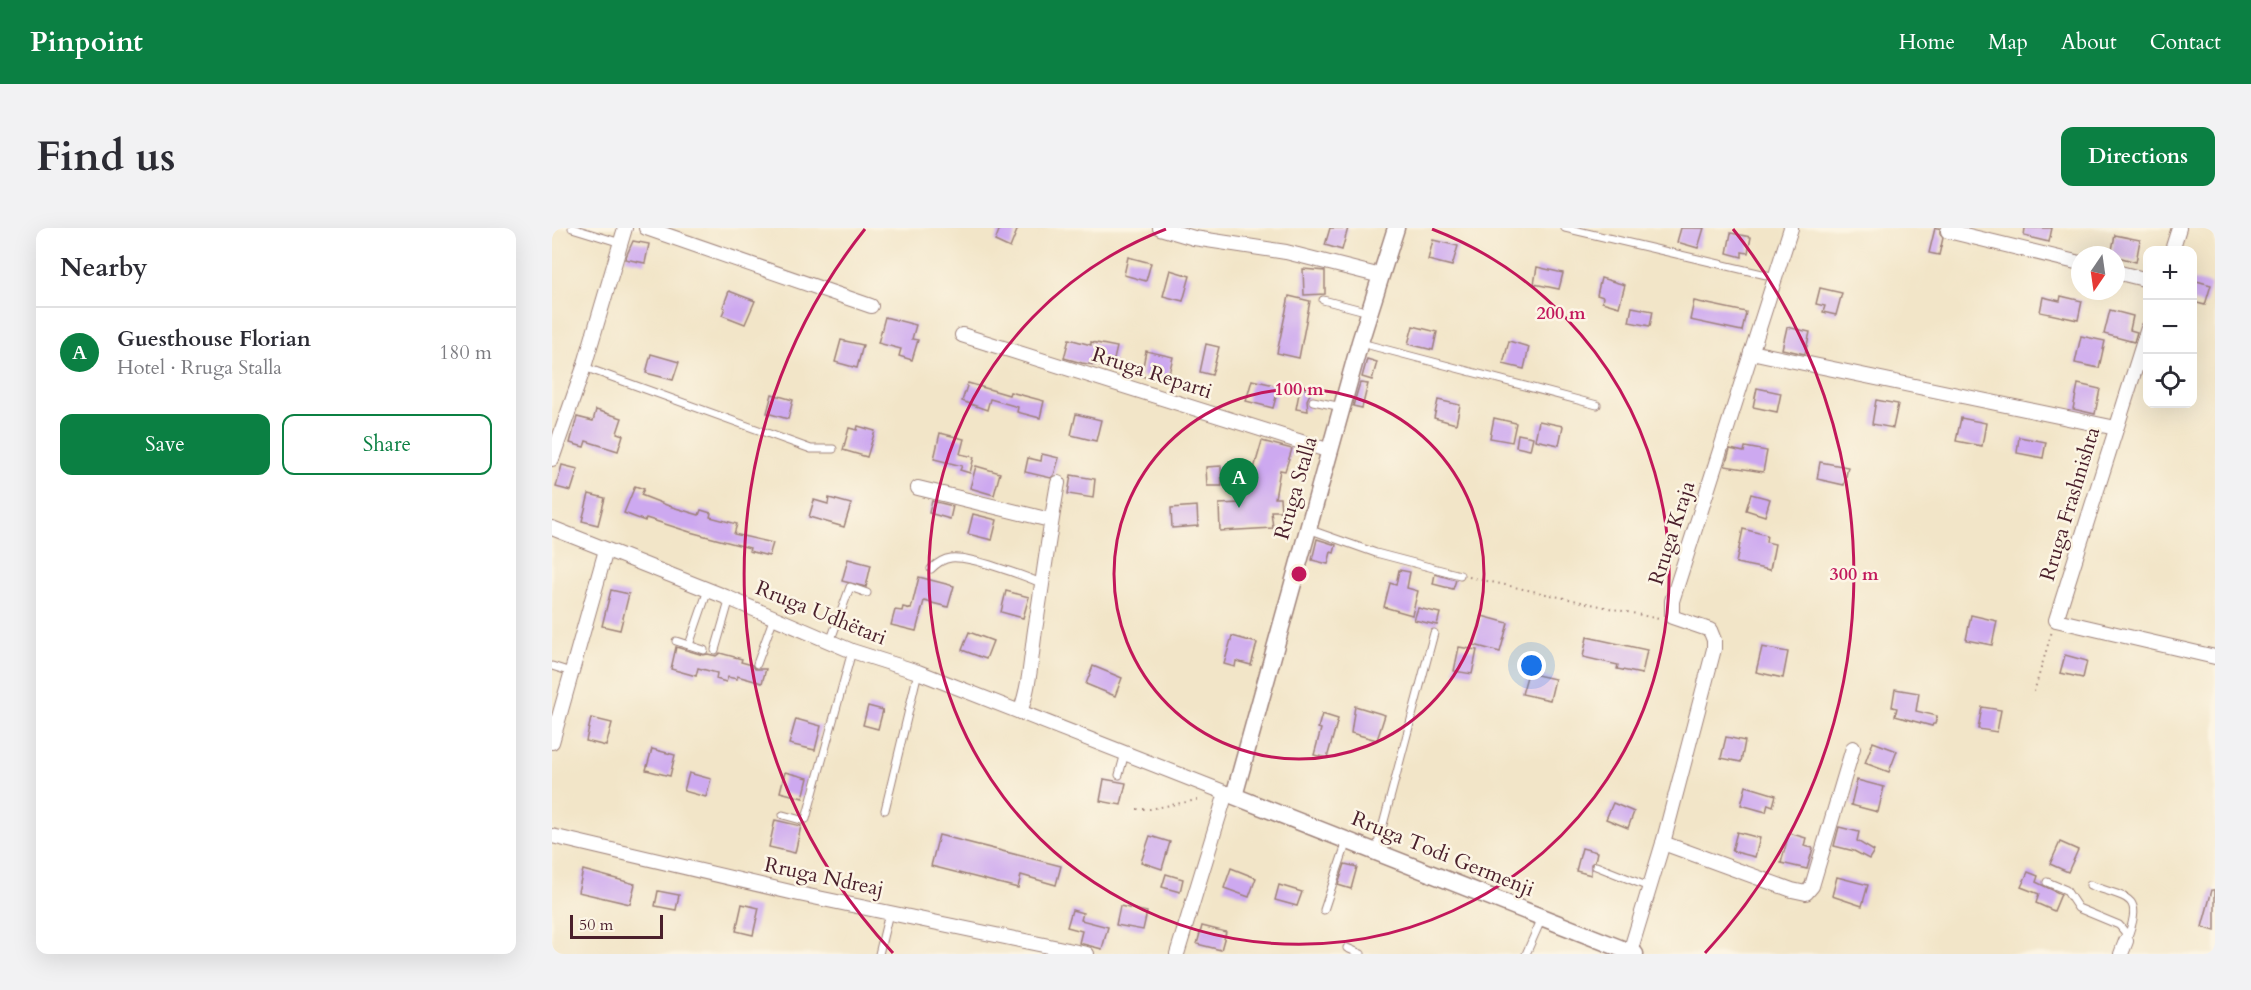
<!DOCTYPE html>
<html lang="en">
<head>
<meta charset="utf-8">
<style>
  :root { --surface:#fff; --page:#f2f2f3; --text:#2b2b33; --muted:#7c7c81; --line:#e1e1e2; --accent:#0b8043 }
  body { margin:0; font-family:Cardo,serif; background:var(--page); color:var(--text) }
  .controls { position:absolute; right:18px; top:18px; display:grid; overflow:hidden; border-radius:12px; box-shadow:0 6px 24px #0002 }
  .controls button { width:54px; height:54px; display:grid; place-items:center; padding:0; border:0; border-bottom:2px solid var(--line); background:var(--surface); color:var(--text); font:30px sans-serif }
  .compass { position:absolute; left:1519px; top:18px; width:54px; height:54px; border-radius:50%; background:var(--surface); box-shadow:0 6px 24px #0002; rotate:193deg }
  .scale { position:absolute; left:18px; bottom:15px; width:93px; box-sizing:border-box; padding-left:6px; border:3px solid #4a1f2b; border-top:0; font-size:16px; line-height:21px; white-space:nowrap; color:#4a1f2b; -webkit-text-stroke:4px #fcf5e5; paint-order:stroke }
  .you { position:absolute; left:980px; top:438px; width:21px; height:21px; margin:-15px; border:4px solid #fff; border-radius:50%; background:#1a73e8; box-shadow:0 0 0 9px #1a73e833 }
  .badge { display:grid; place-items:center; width:39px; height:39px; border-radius:50%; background:var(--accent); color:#fff; font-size:20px; font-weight:700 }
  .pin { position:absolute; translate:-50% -50px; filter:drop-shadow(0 2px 3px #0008) }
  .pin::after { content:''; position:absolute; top:32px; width:21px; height:18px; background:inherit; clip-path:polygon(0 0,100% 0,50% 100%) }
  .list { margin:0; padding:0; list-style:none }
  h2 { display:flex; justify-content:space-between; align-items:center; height:78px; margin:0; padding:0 24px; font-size:26px }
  h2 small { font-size:20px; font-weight:400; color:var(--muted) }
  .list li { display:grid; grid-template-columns:39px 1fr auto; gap:18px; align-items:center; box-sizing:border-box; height:90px; padding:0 24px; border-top:2px solid var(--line) }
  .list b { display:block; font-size:22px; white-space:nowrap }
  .list p { margin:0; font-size:20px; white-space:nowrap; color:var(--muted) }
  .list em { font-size:20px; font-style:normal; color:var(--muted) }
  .actions { display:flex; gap:12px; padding:18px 24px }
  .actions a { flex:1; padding:14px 0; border:2px solid var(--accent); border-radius:12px; text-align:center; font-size:21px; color:var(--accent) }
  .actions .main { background:var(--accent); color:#fff }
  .icon { flex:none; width:33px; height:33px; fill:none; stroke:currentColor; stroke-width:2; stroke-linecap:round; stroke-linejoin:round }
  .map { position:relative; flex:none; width:1663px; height:726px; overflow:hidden; border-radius:12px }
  header { display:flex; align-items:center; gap:36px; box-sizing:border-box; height:84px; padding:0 30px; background:var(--accent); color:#fff }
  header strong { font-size:28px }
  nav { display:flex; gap:33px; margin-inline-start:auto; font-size:21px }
  .intro { display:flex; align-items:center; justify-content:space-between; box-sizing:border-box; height:144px; padding:0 36px }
  h1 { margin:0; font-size:42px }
  .button { padding:15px 27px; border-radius:12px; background:var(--accent); color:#fff; font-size:21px; font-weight:700 }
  main { display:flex; gap:36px; padding:0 36px }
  aside { flex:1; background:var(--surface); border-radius:12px; box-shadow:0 6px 24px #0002 }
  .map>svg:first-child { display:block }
  .building { fill:#cda9f0 }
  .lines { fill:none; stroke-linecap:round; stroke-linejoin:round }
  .service-casing { stroke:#9e827a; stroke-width:9 }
  .minor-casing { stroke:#9e827a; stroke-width:16 }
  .tertiary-casing { stroke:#9e827a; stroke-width:19 }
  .path { stroke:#9e827a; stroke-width:2; stroke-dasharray:1.5 4.5; stroke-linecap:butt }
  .service { stroke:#fff; stroke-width:7 }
  .minor { stroke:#fff; stroke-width:14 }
  .tertiary { stroke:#fff; stroke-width:16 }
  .ring { fill:none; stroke:#c2185b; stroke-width:3 }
  .labels { text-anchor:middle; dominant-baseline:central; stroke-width:5; stroke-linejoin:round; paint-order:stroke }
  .street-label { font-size:21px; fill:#4a1f2b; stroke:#fcf5e5 }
  .centre { fill:#c2185b; stroke:#fcf5e5; stroke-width:3 }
  .ring-label { font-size:18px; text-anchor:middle; font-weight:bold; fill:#c2185b; stroke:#fcf5e5; stroke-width:5; stroke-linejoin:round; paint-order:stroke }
</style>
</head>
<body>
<header>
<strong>Pinpoint</strong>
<nav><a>Home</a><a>Map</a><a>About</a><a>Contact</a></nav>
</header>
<div class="intro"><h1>Find us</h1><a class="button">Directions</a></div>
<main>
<aside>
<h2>Nearby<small></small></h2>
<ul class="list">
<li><span class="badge">A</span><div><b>Guesthouse Florian</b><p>Hotel · Rruga Stalla</p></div><em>180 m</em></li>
</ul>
<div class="actions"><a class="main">Save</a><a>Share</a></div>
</aside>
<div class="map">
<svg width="1663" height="726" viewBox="0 0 1663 726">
  <rect width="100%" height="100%" fill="#fcf5e5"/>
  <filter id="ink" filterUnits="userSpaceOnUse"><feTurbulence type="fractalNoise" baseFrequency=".0167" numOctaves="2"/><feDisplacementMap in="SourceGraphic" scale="12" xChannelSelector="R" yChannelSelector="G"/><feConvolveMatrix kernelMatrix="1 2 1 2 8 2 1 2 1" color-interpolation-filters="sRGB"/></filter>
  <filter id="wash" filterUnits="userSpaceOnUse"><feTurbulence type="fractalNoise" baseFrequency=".008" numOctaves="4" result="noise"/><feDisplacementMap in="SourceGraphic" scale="24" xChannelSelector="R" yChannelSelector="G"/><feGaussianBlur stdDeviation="1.35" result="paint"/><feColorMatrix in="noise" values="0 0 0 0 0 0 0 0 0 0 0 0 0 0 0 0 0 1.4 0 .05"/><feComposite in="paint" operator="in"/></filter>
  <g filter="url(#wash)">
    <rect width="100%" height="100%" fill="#f2e5c8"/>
    <g id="blocks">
      <g class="building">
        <path d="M448,0H466L458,20L443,13Z"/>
        <path d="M778,0H796L790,22L773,17Z"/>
        <path d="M1129,0H1152L1146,20L1125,14Z"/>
        <path d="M1383,0H1388V6L1391,10L1387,27L1377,25Z"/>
        <path d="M1473,0H1500L1497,14L1472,8Z"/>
        <path d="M1179,5L1199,9L1196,25L1190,24V29L1175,25Z"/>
        <path d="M1563,7L1588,12L1584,34L1559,27Z"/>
        <path d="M881,12L906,18L900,38L876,32Z"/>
        <path d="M81,13L97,16L93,35L73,31Z"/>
        <path d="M576,29L599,35L594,53L572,47Z"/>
        <path d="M985,39L1011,45L1007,61L982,56Z"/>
        <path d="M751,41L773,43V66L752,67Z"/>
        <path d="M618,42L638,48L631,73L611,68Z"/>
        <path d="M1049,50L1073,57L1067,79L1050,74L1051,69L1045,67Z"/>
        <path d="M1641,52L1659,57L1653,77L1641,74Z"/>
        <path d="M1268,60L1290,65L1284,87L1271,84L1273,78L1264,76Z"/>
        <path d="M177,63L203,73L193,96L170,87L173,80L171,79Z"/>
        <path d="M737,68L758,73L747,130L725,125Z"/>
        <path d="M1509,68L1530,73L1526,92L1488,84L1491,69L1508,73Z"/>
        <path d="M1142,73L1194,84L1190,103L1138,92Z"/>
        <path d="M1080,79L1101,83L1098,98L1077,94Z"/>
        <path d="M1558,82L1581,88L1578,102L1585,104L1582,114L1552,106Z"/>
        <path d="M333,89L364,97L360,111L366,112L360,132L347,128L349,121L326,115Z"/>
        <path d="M861,98L885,104L881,122L856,116Z"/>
        <path d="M1235,99L1258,104L1253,126L1230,121Z"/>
        <path d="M1529,108L1553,113L1547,140L1523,135Z"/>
        <path d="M517,111L539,117V114L565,119L560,140L530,135L512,130Z"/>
        <path d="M289,112L311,117L305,140L283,134Z"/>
        <path d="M957,113L977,119L972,141L951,136Z"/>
        <path d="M654,116L667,119L660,147L648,144Z"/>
        <path d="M594,123L621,129L615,154L589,148Z"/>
        <path d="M99,126L127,134L121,152L94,145Z"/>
        <path d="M815,131L825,134L820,152L810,149Z"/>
        <path d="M700,152L727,158L721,180L694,173Z"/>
        <path d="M416,155L457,167L458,164L492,173L488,190L465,184L466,179L438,171L435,182L410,173Z"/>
        <path d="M808,155L816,156L810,180L801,178Z"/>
        <path d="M1526,156L1548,161L1543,186L1521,181Z"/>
        <path d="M748,160L760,162L755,172L756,183L744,181Z"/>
        <path d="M1205,160L1229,165L1225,184L1201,179Z"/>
        <path d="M220,166L241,172L236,191L215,185Z"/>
        <path d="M886,172L908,177L904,196L882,190Z"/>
        <path d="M1324,172L1346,176L1341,200L1320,196Z"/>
        <path d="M44,182L70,190L65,205L71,207L66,223L34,213L32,219L18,215L25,189L41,193Z"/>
        <path d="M524,186L549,192L544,213L519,207Z"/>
        <path d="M942,190L964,195L960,214L938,210Z"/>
        <path d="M1409,190L1434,195L1430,218L1404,213Z"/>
        <path d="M987,193L1011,198L1007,217L983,212Z"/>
        <path d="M306,198L323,203L315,229L291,222L297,200L305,202Z"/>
        <path d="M388,205L412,211L408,226L422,229L418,245L408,242L410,238L382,231Z"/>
        <path d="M966,206L981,209L978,222L964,219Z"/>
        <path d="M1467,209L1494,214L1491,230L1465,225Z"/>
        <path d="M710,213L740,221L733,243L728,242L723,270H728L729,283H719L721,300L668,303L667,276L689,275V260L694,240L702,241Z"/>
        <path d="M1193,219L1215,223L1211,244L1173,238L1178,221L1192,224Z"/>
        <path d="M490,226L507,230L502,247L499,250L473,244L476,230L489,233Z"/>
        <path d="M1268,234L1296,239L1292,257L1265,251Z"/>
        <path d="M10,237L26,241L19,263L4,259Z"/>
        <path d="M424,238L448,245L442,267L418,260Z"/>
        <path d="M669,238L670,258H655L654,239Z"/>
        <path d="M519,247L543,251L541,270L516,266Z"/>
        <path d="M83,258L92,261L89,267L117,278L147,287L149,282L159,285L158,289L185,296L182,306L221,315L217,328L197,323L198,320L138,304L94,290L93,293L72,285Z"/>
        <path d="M37,266L53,270L46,297L30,293Z"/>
        <path d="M1199,266L1218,271L1213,288L1194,282Z"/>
        <path d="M277,270L299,276L292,299L257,289L262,272L276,276Z"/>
        <path d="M380,273L401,278L398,291L377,285Z"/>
        <path d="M645,278L646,298L620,300L619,280Z"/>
        <path d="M421,286L445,292L440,312L416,306Z"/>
        <path d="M1191,301L1215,307L1214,314L1223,316L1218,342L1184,335Z"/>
        <path d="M765,311L784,317L782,325L779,324L776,336L760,332Z"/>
        <path d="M296,331L319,337L314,359L290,353Z"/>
        <path d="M847,342L858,344L855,360L866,363L860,387L832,379L838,355L844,357Z"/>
        <path d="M883,346L904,352L901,361L881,356Z"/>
        <path d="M367,349L402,358L396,379L372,373L364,403L339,397L343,382L350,383L351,379L359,381Z"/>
        <path d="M59,362L77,366L68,402L50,398Z"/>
        <path d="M454,363L477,369L471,390L449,384Z"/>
        <path d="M866,380L888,385L885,397L862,392Z"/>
        <path d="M1419,387L1445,393L1440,417L1414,412Z"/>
        <path d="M930,388L956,395L948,424L922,417Z"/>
        <path d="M417,404L441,413L434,431L410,422Z"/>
        <path d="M680,408L705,415L699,437L684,433L683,439L672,436Z"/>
        <path d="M1035,409L1095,422L1090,446L1065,441L1066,437L1031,429Z"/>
        <path d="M124,419L151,427L156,426L164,428L168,425L190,431L189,434L200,437L203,441H214L210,455L185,448V451L176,449L174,454L164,451L165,445L146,440L144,448L119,441Z"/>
        <path d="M907,419L925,422L920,446L902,443Z"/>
        <path d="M1210,419L1236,424L1231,450L1204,444Z"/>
        <path d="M1513,427L1535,433L1531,450L1508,445Z"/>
        <path d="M541,438L570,450L563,468L534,456Z"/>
        <path d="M976,445L1003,451L998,472L970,466Z"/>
        <path d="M1343,461L1367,465L1364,483L1385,488L1383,496H1381L1380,498L1343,488L1345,480L1340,479Z"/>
        <path d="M316,478L331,482L326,501L311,497Z"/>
        <path d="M803,478L833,487L825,512L799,505Z"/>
        <path d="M1430,479L1449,482L1445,504L1426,501Z"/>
        <path d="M770,486L786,491L775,530L762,527L769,501L766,500Z"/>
        <path d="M39,490L60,495L54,518L34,513Z"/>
        <path d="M244,491L269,498L263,522L237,516Z"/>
        <path d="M1174,509L1193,513L1189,534L1169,530Z"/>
        <path d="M1321,514L1345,523L1337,544L1313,535Z"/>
        <path d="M100,521L123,527L118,548L94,542Z"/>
        <path d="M233,544L256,550L251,570L228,564Z"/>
        <path d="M137,545L159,551L154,569L132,563Z"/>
        <path d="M552,551L574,555L569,577L548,573Z"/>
        <path d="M1305,552L1332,559L1326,584L1299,577Z"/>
        <path d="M1194,558L1224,567L1221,578L1216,576L1214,584L1189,577Z"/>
        <path d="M1061,575L1082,584L1076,600L1054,591Z"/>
        <path d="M223,592L249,598L243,625L217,619Z"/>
        <path d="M1287,599L1307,604L1305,613L1322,623L1317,631L1302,623L1282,618Z"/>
        <path d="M1185,604L1208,610L1203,629L1180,623Z"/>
        <path d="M1237,605L1254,610L1252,618L1261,620L1255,641L1229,635Z"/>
        <path d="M387,607L509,638L504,657L469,647L466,660L379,638Z"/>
        <path d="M598,608L618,614L610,641L589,634Z"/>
        <path d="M1508,614L1526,622L1516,644L1498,636Z"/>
        <path d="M1030,620L1045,624L1043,633L1039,636V647L1024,643Z"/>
        <path d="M793,636L805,639L799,661L786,657Z"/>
        <path d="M679,640L704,650L697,669L672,660Z"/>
        <path d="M31,642L83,656L78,676L26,664Z"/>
        <path d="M1476,644L1486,648L1484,654L1509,666L1502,683L1484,675L1487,666L1469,659Z"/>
        <path d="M614,646L631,651L628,664L610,659Z"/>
        <path d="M1285,649L1316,657L1310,678L1280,668Z"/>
        <path d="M727,657L750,664L745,678L723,672Z"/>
        <path d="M1660,662H1663V703L1650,699Z"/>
        <path d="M106,663L127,667L124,682L103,678Z"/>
        <path d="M190,676L207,680L201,707L184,703Z"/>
        <path d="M568,678L595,684L591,702L564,697Z"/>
        <path d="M520,682L531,685L529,692L556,699L550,721L527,715L530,703L515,699Z"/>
        <path d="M650,698L674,704L669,722L645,716Z"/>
      </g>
    </g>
  </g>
  <g filter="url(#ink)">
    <use href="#blocks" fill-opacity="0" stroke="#9e827a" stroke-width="1.5"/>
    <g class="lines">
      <g class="service-casing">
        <g id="service">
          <path d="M20,0L69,15"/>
          <path d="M1013,0L1223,49"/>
          <path d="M771,72L817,84"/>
          <path d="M809,115L1045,177"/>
          <path d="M32,139L259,221H281"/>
          <path d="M761,173L790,179"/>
          <path d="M756,301L824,325L908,347"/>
          <path d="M379,341C384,336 391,331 399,330C418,328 473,348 491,356"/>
          <path d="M124,413L152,422"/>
          <path d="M278,414L298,359L315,365"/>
          <path d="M137,417L156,362"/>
          <path d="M163,422L178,370"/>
          <path d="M205,436L222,389"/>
          <path d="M0,438L19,444"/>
          <path d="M567,547L573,525"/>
          <path d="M333,582L366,444"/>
          <path d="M231,587L249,592L254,591L300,423"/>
          <path d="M824,623L882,405"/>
          <path d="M1044,638L1097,659"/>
          <path d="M1495,654L1514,662L1526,680L1567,697L1573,704L1574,713"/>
          <path d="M1538,657C1576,671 1592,666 1575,711"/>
          <path d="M772,682L795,613"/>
          <path d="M795,720L809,726"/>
          <path d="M327,726L337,685"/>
          <path d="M974,726L990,690"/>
        </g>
      </g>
      <g class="minor-casing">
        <g id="minor">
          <path d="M94,0L319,78"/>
          <path d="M608,0L642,10L734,24L829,48"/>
          <path d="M1396,3L1528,35"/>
          <path d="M1620,22L1627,0"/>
          <path d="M1564,44L1596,52"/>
          <path d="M1596,100L1504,392L1663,429"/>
          <path d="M410,107L778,223"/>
          <path d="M1199,124L1564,200"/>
          <path d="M0,231L32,139L73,0"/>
          <path d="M366,260L498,292"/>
          <path d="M0,300L174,369L300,423L366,444L682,568"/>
          <path d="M468,484C478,458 479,429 483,402C491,353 497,304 506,255"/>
          <path d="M0,514L54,322"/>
          <path d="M0,608L247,666L535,726"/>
          <path d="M1111,615L1240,662L1254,665L1260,658L1301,520"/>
          <path d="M1078,724L1111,615L1162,421V412L1158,402L1120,389V373L1239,0"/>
          <path d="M625,726L674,565"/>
          <path d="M1569,726L1574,713"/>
        </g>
      </g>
      <g class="tertiary-casing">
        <path id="tertiary" d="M844,0L808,114L682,568L1083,726"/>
      </g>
      <g class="path">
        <path d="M917,349L1107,391"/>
        <path d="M1482,464L1500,403"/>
        <path d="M585,581H598L650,571"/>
      </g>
      <use href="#service" class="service"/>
      <use href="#minor" class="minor"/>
      <use href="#tertiary" class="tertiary"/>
    </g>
  </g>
  <g class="ring">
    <circle cx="747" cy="346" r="185"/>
    <path d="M880 1A370 370 0 1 1 614 1"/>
    <path d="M341 725A555 555 0 0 1 313 1M1181 1A555 555 0 0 1 1153 725"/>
  </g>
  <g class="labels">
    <g class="street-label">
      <text transform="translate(600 145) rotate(18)">Rruga Reparti</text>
      <text transform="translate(744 260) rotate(-74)">Rruga Stalla</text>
      <text transform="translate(1518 276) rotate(-73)">Rruga Frashnishta</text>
      <text transform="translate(1120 305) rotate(-72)">Rruga Kraja</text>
      <text transform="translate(269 385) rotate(22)">Rruga Udhëtari</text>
      <text transform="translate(891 626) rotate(22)">Rruga Todi Germenji</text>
      <text transform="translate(272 649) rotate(12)">Rruga Ndreaj</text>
    </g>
  </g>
  <circle cx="747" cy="346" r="9" class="centre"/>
  <g class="ring-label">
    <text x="1009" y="91">200 m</text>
    <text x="747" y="167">100 m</text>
    <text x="1302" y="352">300 m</text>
  </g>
</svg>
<div class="controls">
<button>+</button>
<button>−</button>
<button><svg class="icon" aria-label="locate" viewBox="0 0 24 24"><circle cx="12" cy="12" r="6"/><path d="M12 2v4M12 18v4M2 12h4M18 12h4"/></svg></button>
</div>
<svg class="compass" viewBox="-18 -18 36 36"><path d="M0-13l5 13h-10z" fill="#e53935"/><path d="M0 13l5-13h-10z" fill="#7c7c81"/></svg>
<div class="scale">50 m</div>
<div class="you"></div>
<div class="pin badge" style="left:687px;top:280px">A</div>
</div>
</main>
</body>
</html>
